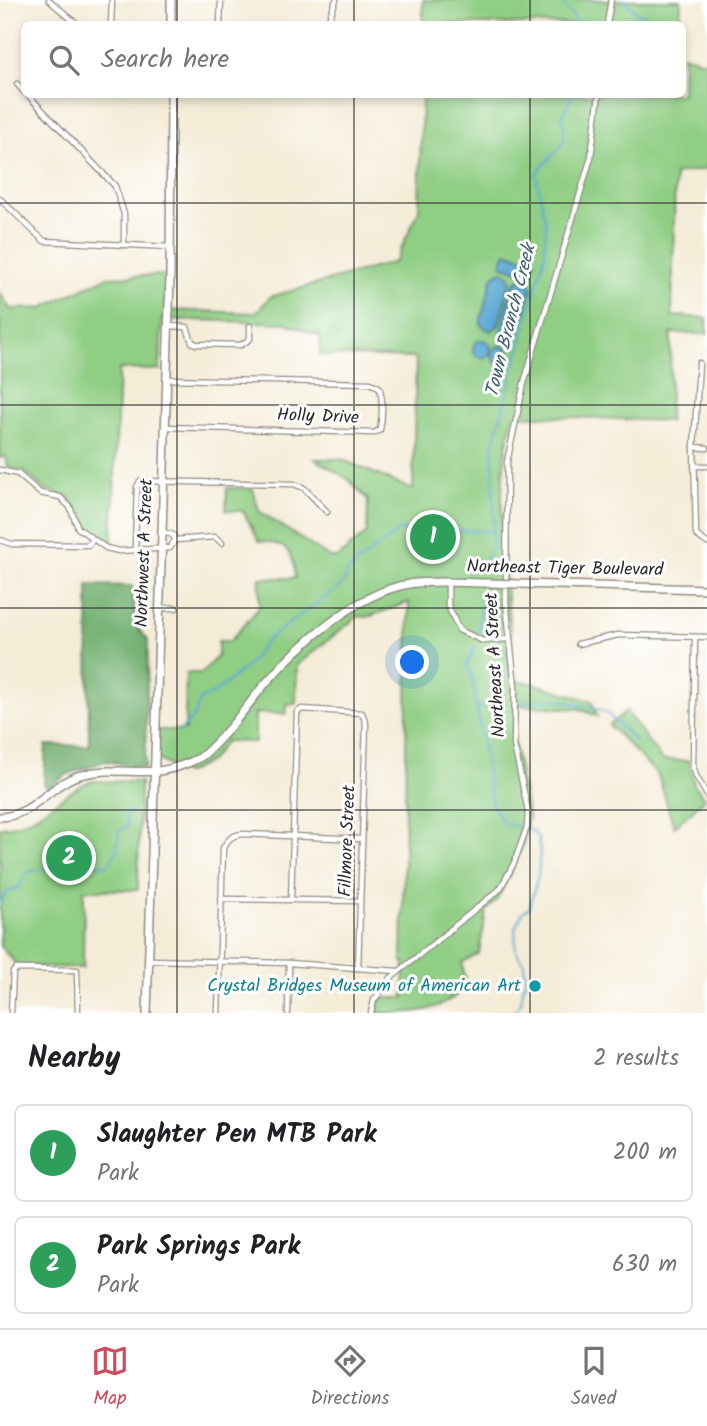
<!DOCTYPE html>
<html lang="en">
<head>
<meta charset="utf-8">
<style>
  :root { --surface:#fff; --page:#f2f2f2; --text:#202124; --muted:#757577; --line:#e0e0e0; --accent:#d1495b }
  body { margin:0; font-family:Kalam,sans-serif; background:var(--page); color:var(--text) }
  .you { position:absolute; left:413px; top:663px; width:24px; height:24px; margin:-18px; border:5px solid #fff; border-radius:50%; background:#1a73e8; box-shadow:0 0 0 10px #1a73e833 }
  .badge { display:grid; place-items:center; width:46px; height:46px; border-radius:50%; background:var(--accent); color:#fff; font-size:23px; font-weight:700 }
  .pin { position:absolute; translate:-50% -50%; border:4px solid #fff; box-shadow:0 2px 7px #0006 }
  .list { margin:0; padding:0; list-style:none }
  h2 { display:flex; justify-content:space-between; align-items:center; height:91px; margin:0; padding:0 28px; font-size:30px }
  h2 small { font-size:23px; font-weight:400; color:var(--muted) }
  .list li { display:grid; grid-template-columns:46px 1fr auto; gap:21px; align-items:center; box-sizing:border-box; height:98px; margin:0 14px 14px; padding:0 14px; border:2px solid var(--line); border-radius:10px }
  .list b { display:block; font-size:26px; white-space:nowrap }
  .list p { margin:0; font-size:23px; white-space:nowrap; color:var(--muted) }
  .list em { font-size:23px; font-style:normal; color:var(--muted) }
  .icon { flex:none; width:38px; height:38px; fill:none; stroke:currentColor; stroke-width:2; stroke-linecap:round; stroke-linejoin:round }
  .map { position:relative; flex:none; width:707px; height:1013px; overflow:hidden }
  .search { position:absolute; background:var(--surface); box-shadow:0 4px 10px #0003; left:21px; right:21px; top:21px; height:77px; display:flex; align-items:center; gap:18px; box-sizing:border-box; padding:0 24px; border-radius:10px; color:var(--muted); font-size:26px }
  .sheet { height:315px; background:var(--surface) }
  nav { display:flex; justify-content:space-around; align-items:center; box-sizing:border-box; height:98px; border-top:2px solid var(--line); background:var(--surface); font-size:19px; color:var(--muted) }
  nav a { display:grid; justify-items:center; gap:4px }
  nav .on { color:var(--accent) }
  .map>svg:first-child { display:block }
  .green { fill:#90ce84; stroke:#5e7c58; stroke-width:2 }
  .forest { fill:#74b172; stroke:#506e4e; stroke-width:2 }
  .water { fill:#5ba9d4; stroke:#436a80; stroke-width:2 }
  .lines { fill:none; stroke-linecap:round; stroke-linejoin:round }
  .stream { stroke:#5ba9d4; stroke-width:2 }
  .street-casing { stroke:#908c81; stroke-width:7 }
  .secondary-casing { stroke:#908c81; stroke-width:10 }
  .street { stroke:#fff; stroke-width:4.5 }
  .secondary { stroke:#fff; stroke-width:7 }
  .secondary-bridge-casing { stroke:#908c81; stroke-width:10; stroke-linecap:butt }
  .secondary-bridge { stroke:#fff; stroke-width:7 }
  .grid { fill:none; stroke:#2b2b2b; stroke-width:2; stroke-opacity:0.55 }
  .culture-dot { fill:#0f9aa8; stroke:#fff; stroke-width:2.5 }
  .labels { text-anchor:middle; dominant-baseline:central; stroke-width:6; stroke-linejoin:round; paint-order:stroke }
  .street-label { font-size:18px; fill:#2b2b2b; stroke:#fff }
  .culture-label { font-size:18px; fill:#0d838f; stroke:#fff; text-anchor:end }
  .water-label { font-size:19px; font-style:italic; fill:#3e5d6f; stroke:#fff }
</style>
</head>
<body>
<div class="map">
<svg width="707" height="1013" viewBox="0 0 707 1013">
  <rect width="100%" height="100%" fill="#fff"/>
  <filter id="ink" filterUnits="userSpaceOnUse"><feTurbulence type="fractalNoise" baseFrequency=".0143" numOctaves="2"/><feDisplacementMap in="SourceGraphic" scale="14" xChannelSelector="R" yChannelSelector="G"/><feConvolveMatrix kernelMatrix="1 2 1 2 8 2 1 2 1" color-interpolation-filters="sRGB"/></filter>
  <filter id="wash" filterUnits="userSpaceOnUse"><feTurbulence type="fractalNoise" baseFrequency=".00686" numOctaves="4" result="noise"/><feDisplacementMap in="SourceGraphic" scale="28" xChannelSelector="R" yChannelSelector="G"/><feGaussianBlur stdDeviation="1.57" result="paint"/><feColorMatrix in="noise" values="0 0 0 0 0 0 0 0 0 0 0 0 0 0 0 0 0 1.4 0 .05"/><feComposite in="paint" operator="in"/></filter>
  <g filter="url(#wash)">
    <rect width="100%" height="100%" fill="#f4ecd7"/>
    <g class="green">
      <path d="M423,0H681L680,24H423Z"/>
      <path d="M683,55L707,62V169L675,174L672,316L707,318V334L671,333L669,421L514,415C492,486 505,576 512,650L507,651L513,681L528,682L592,701L597,716L580,709L514,705V744L528,817L522,848L497,900L486,911L479,953L462,963L466,987C440,1013 416,1013 376,1013L380,998H404L405,962L402,961L409,602L368,617L358,616L297,665L296,704H287L286,714L255,713V742L226,741L210,761L185,774L157,759L158,730H185L186,673H202L218,655V641H230L259,608L260,578H295C295,551 285,543 259,541L243,511L226,510L227,488L253,489L259,511L330,558H337L367,533L368,500L348,479L315,459H341L413,490L416,358L320,355V336L286,323L162,319L160,370L119,369L112,544L86,528L68,496L45,490L24,471L8,467L6,456L0,458V293L10,309L42,308L107,277L167,275L165,310L256,313L270,297L395,262L419,210L422,95L682,94Z"/>
      <path d="M626,711L662,760L689,761L694,784L705,799L674,827L658,775L609,725Z"/>
      <path d="M92,781L140,782L138,890H84L83,968L18,966L0,946V827C35,827 60,792 92,781Z"/>
    </g>
    <path class="forest" d="M88,585L132,586L136,626L148,640L145,768L105,761L68,774L47,788L44,783L46,745L89,746Z"/>
    <g class="water">
      <path d="M506,252L535,262L531,275L501,265Z"/>
      <path d="M501,271L507,273L511,280L498,326L490,331L481,325V319L493,276Z"/>
      <path d="M522,278L528,280L532,287L519,333L511,337L502,332V325L514,283Z"/>
      <circle cx="482" cy="349" r="9"/>
      <circle cx="501" cy="355" r="9"/>
    </g>
    <g class="lines">
      <g class="stream">
        <path d="M560,0L579,24"/>
        <path d="M624,0L634,10L654,20"/>
        <path d="M482,567L492,548L494,532L493,446L545,254L546,224L536,174C553,149 571,152 562,117L573,94"/>
        <path d="M478,636L482,597"/>
        <path d="M475,646L467,665L472,677L492,806L503,823L533,831L538,838L540,852L538,876L529,908L523,912L515,928L516,951L524,963L525,979L521,1002L513,1013"/>
        <path d="M519,702L556,699L585,706"/>
        <path d="M589,706L607,713L635,741"/>
        <path d="M476,708L502,704"/>
        <path d="M180,732L195,714L201,698L213,694L247,666L268,639L345,583V575L357,563L400,530L492,531"/>
        <path d="M0,904L7,891C18,891 22,884 25,874L31,871L82,864L108,865L117,850L119,831L127,826L126,814L131,811"/>
      </g>
    </g>
  </g>
  <g filter="url(#ink)">
    <g class="lines">
      <g class="street-casing">
        <g id="street">
          <path d="M49,0L77,24"/>
          <path d="M111,24L112,0"/>
          <path d="M220,24L221,0"/>
          <path d="M327,24L336,0"/>
          <path d="M607,24L611,0"/>
          <path d="M17,84L24,92"/>
          <path d="M27,94L115,186L124,214V245"/>
          <path d="M0,199L44,241L170,247"/>
          <path d="M167,326L187,327L192,342L196,344L241,345L250,339V326"/>
          <path d="M699,363L694,447L696,535L707,543"/>
          <path d="M165,427L374,433L380,430C382,417 384,400 379,387L370,383L166,379"/>
          <path d="M694,447L707,448"/>
          <path d="M694,466H707"/>
          <path d="M0,470L18,474L40,493L60,497L70,507L78,528L106,548L119,551L170,548L175,540L173,535L163,532"/>
          <path d="M0,540L12,544L88,545L93,540"/>
          <path d="M175,540L215,537L222,543"/>
          <path d="M135,548L137,487L140,481L294,484L304,488L327,512"/>
          <path d="M448,582V606L459,630L483,641L508,639"/>
          <path d="M160,608H176"/>
          <path d="M695,637L693,766L696,776L707,795"/>
          <path d="M578,644L618,635L707,637"/>
          <path d="M221,899L360,901"/>
          <path d="M291,899L297,712L302,709L362,713L366,723L358,968"/>
          <path d="M149,960L289,963L398,971"/>
          <path d="M11,1013L13,972L16,969L77,970L78,1013"/>
          <path d="M218,1013L223,848C228,839 232,835 243,834L362,839"/>
          <path d="M288,1013L289,963"/>
          <path d="M371,1013L374,1000L391,978L500,889L514,863L527,827L528,811L514,745L515,686L506,602L507,462L524,383L591,157L599,94"/>
        </g>
      </g>
      <g class="secondary-casing">
        <g id="secondary">
          <path d="M171,0V24"/>
          <path d="M519,584L707,589"/>
          <path d="M0,817C32,817 51,783 80,775C126,763 150,784 201,757C226,736 244,709 265,684C298,646 358,592 409,584C436,580 464,583 490,583"/>
          <path d="M147,1013L170,276L171,94"/>
        </g>
      </g>
      <use href="#street" class="street"/>
      <use href="#secondary" class="secondary"/>
      <g class="secondary-bridge-casing">
        <path id="secondary-bridge" d="M490,583L519,584"/>
      </g>
      <use href="#secondary-bridge" class="secondary-bridge"/>
    </g>
  </g>
  <path class="grid" d="M177,0V24M354,0V24M530,0V24M177,94V1013M354,94V1013M530,94V1013M0,203H707M0,405H707M0,608H707M0,810H707"/>
  <circle class="culture-dot" cx="535" cy="986" r="7"/>
  <g class="labels">
    <g class="street-label">
      <text transform="translate(318 417) rotate(2)">Holly Drive</text>
      <text transform="translate(145 553) rotate(-88)">Northwest A Street</text>
      <text transform="translate(565 569) rotate(1)">Northeast Tiger Boulevard</text>
      <text transform="translate(496 665) rotate(-93)">Northeast A Street</text>
      <text transform="translate(348 841) rotate(-88)">Fillmore Street</text>
    </g>
    <g class="culture-label">
      <text x="521" y="986">Crystal Bridges Museum of American Art</text>
    </g>
    <g class="water-label">
      <text transform="translate(511 321) rotate(-76)">Town Branch Creek</text>
    </g>
  </g>
</svg>
<div class="you"></div>
<div class="pin badge" style="left:433px;top:537px;background:#2e9e5b">1</div>
<div class="pin badge" style="left:69px;top:858px;background:#2e9e5b">2</div>
<div class="search"><svg class="icon" aria-label="search" viewBox="0 0 24 24"><circle cx="10" cy="10" r="6"/><path d="M15 15l6 6"/></svg>Search here</div>
</div>
<section class="sheet">
<h2>Nearby<small>2 results</small></h2>
<ul class="list">
<li><span class="badge" style="background:#2e9e5b">1</span><div><b>Slaughter Pen MTB Park</b><p>Park</p></div><em>200 m</em></li>
<li><span class="badge" style="background:#2e9e5b">2</span><div><b>Park Springs Park</b><p>Park</p></div><em>630 m</em></li>
</ul>
</section>
<nav>
<a class="on"><svg class="icon" aria-label="map" viewBox="0 0 24 24"><path d="M3 6l6-2 6 2 6-2v14l-6 2-6-2-6 2zM9 4v14M15 6v14"/></svg>Map</a>
<a><svg class="icon" aria-label="directions" viewBox="0 0 24 24"><path d="M12 3l9 9-9 9-9-9zM9 14v-3h6M13 9l2 2-2 2"/></svg>Directions</a>
<a><svg class="icon" aria-label="saved" viewBox="0 0 24 24"><path d="M7 4h10v16l-5-4-5 4z"/></svg>Saved</a>
</nav>
</body>
</html>
